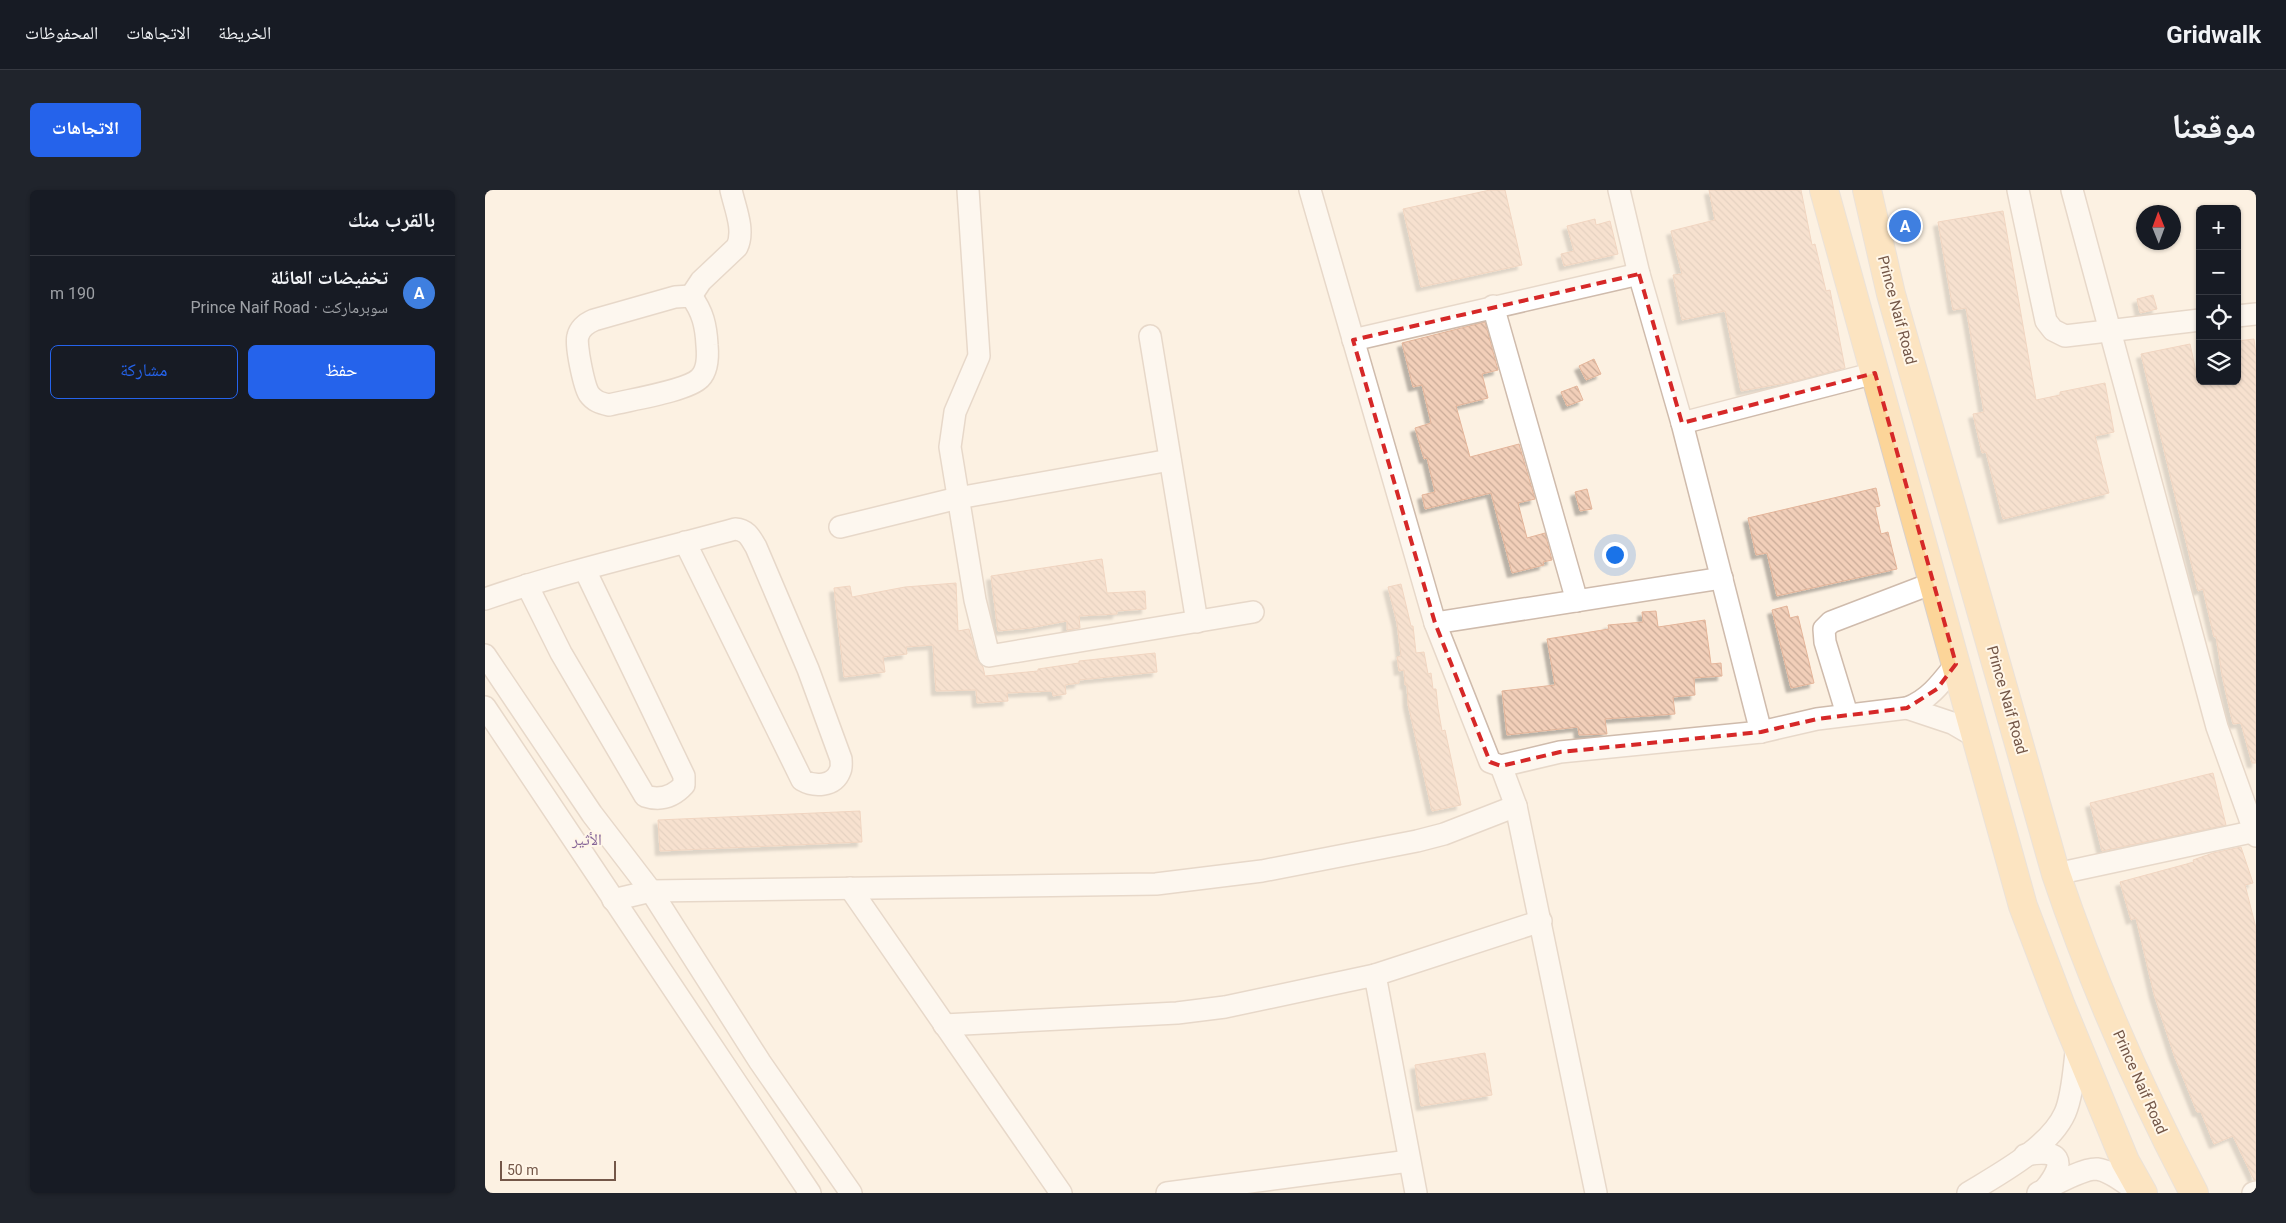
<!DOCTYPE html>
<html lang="ar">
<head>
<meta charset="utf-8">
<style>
  :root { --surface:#171b24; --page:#20242c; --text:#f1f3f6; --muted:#9ea1a6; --line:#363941; --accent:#2563eb }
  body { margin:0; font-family:Roboto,"Noto Naskh Arabic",sans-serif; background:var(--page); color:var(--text); direction:rtl }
  .controls { position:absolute; right:15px; top:15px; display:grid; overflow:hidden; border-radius:8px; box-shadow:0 1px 4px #0004 }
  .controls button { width:45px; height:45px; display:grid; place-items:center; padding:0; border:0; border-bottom:1px solid var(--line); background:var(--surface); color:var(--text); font:25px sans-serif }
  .compass { position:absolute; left:1651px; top:15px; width:45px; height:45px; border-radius:50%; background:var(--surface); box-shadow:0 1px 4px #0004; rotate:359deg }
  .scale { position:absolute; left:15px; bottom:12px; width:116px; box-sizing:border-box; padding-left:5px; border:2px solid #745748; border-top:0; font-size:14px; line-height:18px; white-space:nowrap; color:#745748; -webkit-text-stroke:4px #fff6e8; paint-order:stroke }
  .you { position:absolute; left:1129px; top:364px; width:18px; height:18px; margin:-12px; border:4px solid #fff; border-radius:50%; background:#1a73e8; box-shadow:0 0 0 8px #1a73e833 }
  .badge { display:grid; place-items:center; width:32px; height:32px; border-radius:50%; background:var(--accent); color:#fff; font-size:16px; font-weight:700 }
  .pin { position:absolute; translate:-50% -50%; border:2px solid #fff; box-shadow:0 1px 5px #0006 }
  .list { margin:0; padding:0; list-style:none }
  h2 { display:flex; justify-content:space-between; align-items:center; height:65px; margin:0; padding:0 20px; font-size:21px }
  h2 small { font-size:16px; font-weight:400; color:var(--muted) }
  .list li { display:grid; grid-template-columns:32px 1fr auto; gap:15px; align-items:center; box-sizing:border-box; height:75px; padding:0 20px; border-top:1px solid var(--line) }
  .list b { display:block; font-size:19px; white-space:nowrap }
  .list p { margin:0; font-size:16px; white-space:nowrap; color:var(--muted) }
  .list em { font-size:16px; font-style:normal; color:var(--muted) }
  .actions { display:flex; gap:10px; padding:15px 20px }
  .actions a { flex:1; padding:11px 0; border:1px solid var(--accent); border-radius:8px; text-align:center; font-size:18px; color:var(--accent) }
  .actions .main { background:var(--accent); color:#fff }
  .icon { flex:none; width:28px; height:28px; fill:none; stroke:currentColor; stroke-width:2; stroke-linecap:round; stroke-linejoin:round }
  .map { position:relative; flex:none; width:1771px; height:1003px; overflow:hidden; direction:ltr; border-radius:8px }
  header { display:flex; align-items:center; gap:30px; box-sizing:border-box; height:70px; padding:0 25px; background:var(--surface); border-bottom:1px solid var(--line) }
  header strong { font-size:24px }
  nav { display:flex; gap:28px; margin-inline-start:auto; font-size:18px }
  .intro { display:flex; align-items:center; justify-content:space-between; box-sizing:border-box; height:120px; padding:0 30px }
  h1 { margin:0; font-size:35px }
  .button { padding:12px 22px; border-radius:8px; background:var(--accent); color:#fff; font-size:18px; font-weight:700 }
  main { display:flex; gap:30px; padding:0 30px }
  aside { flex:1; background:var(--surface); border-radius:8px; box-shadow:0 1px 4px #0004 }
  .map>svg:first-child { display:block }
  .building { fill:url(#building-back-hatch); stroke:#e4b59a; filter:url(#shadow) }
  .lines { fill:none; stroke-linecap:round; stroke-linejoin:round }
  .minor-casing { stroke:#cfbbac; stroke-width:24 }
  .major-casing { stroke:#d8d0cc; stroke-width:30 }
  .minor { stroke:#fff; stroke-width:21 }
  .major { stroke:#fcd599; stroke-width:28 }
  .marked { fill:none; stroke:#d62828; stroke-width:4; stroke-dasharray:10 6; stroke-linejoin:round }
  .labels { text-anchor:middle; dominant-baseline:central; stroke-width:4; stroke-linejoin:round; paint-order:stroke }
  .street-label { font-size:15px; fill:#745748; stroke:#fff6e8 }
  .neighbourhood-label { font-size:16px; fill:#856497; stroke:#fff6e8 }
</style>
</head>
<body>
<header>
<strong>Gridwalk</strong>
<nav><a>الخريطة</a><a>الاتجاهات</a><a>المحفوظات</a></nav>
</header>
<div class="intro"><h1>موقعنا</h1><a class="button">الاتجاهات</a></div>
<main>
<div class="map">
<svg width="1771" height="1003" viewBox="0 0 1771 1003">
  <defs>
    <pattern id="building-back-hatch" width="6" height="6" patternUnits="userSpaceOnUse" patternTransform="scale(1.25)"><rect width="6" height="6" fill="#f2cfb9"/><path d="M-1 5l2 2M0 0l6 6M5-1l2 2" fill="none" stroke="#c9ab98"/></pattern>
    <filter id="shadow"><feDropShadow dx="-4.5" dy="4.5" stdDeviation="1" flood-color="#0004"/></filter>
  </defs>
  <rect width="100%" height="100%" fill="#fcf1e2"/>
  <g class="building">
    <path d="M1005,0H1020L1037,75L936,97L918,19Z"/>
    <path d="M1224,0H1316L1327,55L1330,54L1341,101L1345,100L1360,178L1311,191L1256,201L1240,121L1197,130L1188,85L1197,84L1186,41L1230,30Z"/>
    <path d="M1518,21L1551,210L1575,205V202L1620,193L1629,242L1610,246L1624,303L1518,329L1501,262L1497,263L1488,224L1499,222L1481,118L1468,120L1453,32Z"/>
    <path d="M1110,29L1111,35L1125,31L1133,64L1079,76L1076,64L1089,61L1082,36Z"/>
    <path d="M1668,105L1672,119L1655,123L1652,109Z"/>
    <path d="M1000,132L1013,180L997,184L1003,208L971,216L985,267L1034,254L1050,309L1033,313L1042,348L1060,343L1067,370L1058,372L1059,375L1027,383L1006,303L940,319L937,305L950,302L942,268L939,269L930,238L946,233L937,195L928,197L917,153Z"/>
    <path d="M1769,149L1771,165V573H1767L1756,533L1748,534L1737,485L1731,446L1729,447L1718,399L1713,401L1656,164L1705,154L1713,191H1752V151Z"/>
    <path d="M1109,169L1116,184L1101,190L1094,176Z"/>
    <path d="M1092,196L1098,210L1082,216L1076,202Z"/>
    <path d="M1391,298L1395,316L1390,317L1396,344L1403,342L1412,379L1292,406L1282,363L1271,365L1263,328Z"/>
    <path d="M1102,299L1107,319L1095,321L1090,302Z"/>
    <path d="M617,369L622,403L660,401L661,419L632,421V424L594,426L595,438L582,440V431L545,438L513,441L506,386Z"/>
    <path d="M471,393L473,441L484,439L492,469L498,477L500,486L553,481V479L594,473V471L670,463L672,482L594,490V493L580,495L581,504L568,506L567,501L522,503L523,511L492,513L491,500L451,501L448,455L421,457L422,464L398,467L400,482L359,487L349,398L365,396L367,407L420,397Z"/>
    <path d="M916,394L926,436H928L931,463L939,462L943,484L946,483L948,499H951L953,518L957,541L960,540L976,615L947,621L923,514L922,495H920L919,480L914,481L912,467L916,466L912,433L903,397Z"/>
    <path d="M1302,416L1305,428L1313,426L1329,493L1306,498L1287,420Z"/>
    <path d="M1171,421L1173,437L1220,430L1226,474L1236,473L1237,486L1209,488L1210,505L1188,507L1190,524L1120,529L1122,544L1094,545L1093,537L1022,545L1017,501L1070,495L1062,449L1124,439L1123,435L1158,432L1157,422Z"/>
    <path d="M1728,583L1741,635L1617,661L1605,613Z"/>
    <path d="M375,621L377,652L175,661L173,630Z"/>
    <path d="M1756,657L1768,693L1760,695L1771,738V990H1769L1748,946L1729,954L1716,922H1712L1689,865L1669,804L1651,728L1646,730L1635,692L1709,672L1708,670L1728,663Z"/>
    <path d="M1000,863L1007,905L936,916L930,875Z"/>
  </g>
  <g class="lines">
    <g class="minor-casing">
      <g id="minor">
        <path d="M483,0L494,166L470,222L465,257L490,410L504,466L768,422"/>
        <path d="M825,0L950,433L1005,572L1016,576L1075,562L1276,542L1332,529L1422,518C1444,510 1457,492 1471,474"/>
        <path d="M1134,0L1154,84L1197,233L1276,542"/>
        <path d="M1533,0L1561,131L1568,140L1580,146L1715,130"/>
        <path d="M1587,0L1732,537L1771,646"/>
        <path d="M206,106C218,122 221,136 222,155C223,166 223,180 215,188C203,201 143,210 124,215C115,213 109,211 104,204C99,196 90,154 93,146C95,138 102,133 109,130L190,107Z"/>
        <path d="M206,106L216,91L252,57C260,40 250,18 246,0"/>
        <path d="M1008,116L1092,411"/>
        <path d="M1752,126L1771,124"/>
        <path d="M665,146L712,432"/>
        <path d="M868,150L1154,84"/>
        <path d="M1197,233L1390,183"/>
        <path d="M355,337L473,308L685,270"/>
        <path d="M42,395L76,463L160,606C175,611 188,607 199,595V586L100,380"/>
        <path d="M0,409C81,381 167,362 250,339C262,340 265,347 271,357L323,479L356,569C356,572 357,578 355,581C349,597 329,597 317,590L200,352"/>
        <path d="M950,433L1237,388"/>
        <path d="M0,465L107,624L166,701L275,872L366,1003"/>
        <path d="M0,517L325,1003"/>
        <path d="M1422,518L1467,533L1491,547"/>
        <path d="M1362,524L1340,452L1339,439L1346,432L1448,393"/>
        <path d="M1016,576L1031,616L1111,1003"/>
        <path d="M1571,684L1771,641"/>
        <path d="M365,698L576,1003"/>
        <path d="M128,710L166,701L671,694L777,681L932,651L959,644L1031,616"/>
        <path d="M890,785L1056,731"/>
        <path d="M459,835L692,823L740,817L890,785L931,1003"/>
        <path d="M1540,965C1575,958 1583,971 1560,999"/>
        <path d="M682,1003L924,971"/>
        <path d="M1483,1003C1514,984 1565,957 1580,923C1588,905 1589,875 1592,855"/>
        <path d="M1553,1003C1567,996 1598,978 1612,979C1627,981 1642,995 1654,1003"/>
        <path d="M1768,1003L1771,1002"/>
      </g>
    </g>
    <g class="major-casing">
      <g id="major">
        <path d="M1339,0L1538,716L1576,816L1640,971L1658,1003"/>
        <path d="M1382,0L1406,104L1571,684C1608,794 1655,900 1709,1003"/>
      </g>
    </g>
    <use href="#minor" class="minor"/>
    <use href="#major" class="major"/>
  </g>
  <path d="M0 0H1771V1003H0ZM1154,84L1197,233L1390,183L1471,474L1452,499L1422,518L1332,529L1276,542L1075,562L1016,576L1005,572L950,433L868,150Z" fill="#fcf1e2" fill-opacity=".55" fill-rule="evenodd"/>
  <path class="marked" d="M1154,84L1197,233L1390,183L1471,474L1452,499L1422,518L1332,529L1276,542L1075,562L1016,576L1005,572L950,433L868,150Z"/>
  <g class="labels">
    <g class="street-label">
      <text transform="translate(1412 120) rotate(75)">Prince Naif Road</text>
      <text transform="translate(1522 510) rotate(74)">Prince Naif Road</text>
      <text transform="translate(1655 892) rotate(66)">Prince Naif Road</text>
    </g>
    <g class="neighbourhood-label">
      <text x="102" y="649">الأثير</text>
    </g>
  </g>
</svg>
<div class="controls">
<button>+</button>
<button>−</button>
<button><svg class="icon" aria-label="locate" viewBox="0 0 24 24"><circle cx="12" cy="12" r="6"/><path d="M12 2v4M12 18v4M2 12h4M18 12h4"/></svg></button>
<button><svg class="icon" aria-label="layers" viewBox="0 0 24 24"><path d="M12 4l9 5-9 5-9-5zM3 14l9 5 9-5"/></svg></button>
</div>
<svg class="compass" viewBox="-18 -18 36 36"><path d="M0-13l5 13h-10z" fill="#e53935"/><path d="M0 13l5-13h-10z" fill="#9ea1a6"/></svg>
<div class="scale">50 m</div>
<div class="you"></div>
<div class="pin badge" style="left:1420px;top:36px;background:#3f7fe0">A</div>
</div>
<aside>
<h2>بالقرب منك<small></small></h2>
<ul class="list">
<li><span class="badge" style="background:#3f7fe0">A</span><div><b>تخفيضات العائلة</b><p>سوبرماركت · Prince Naif Road</p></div><em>190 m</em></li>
</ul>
<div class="actions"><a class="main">حفظ</a><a>مشاركة</a></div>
</aside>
</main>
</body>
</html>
